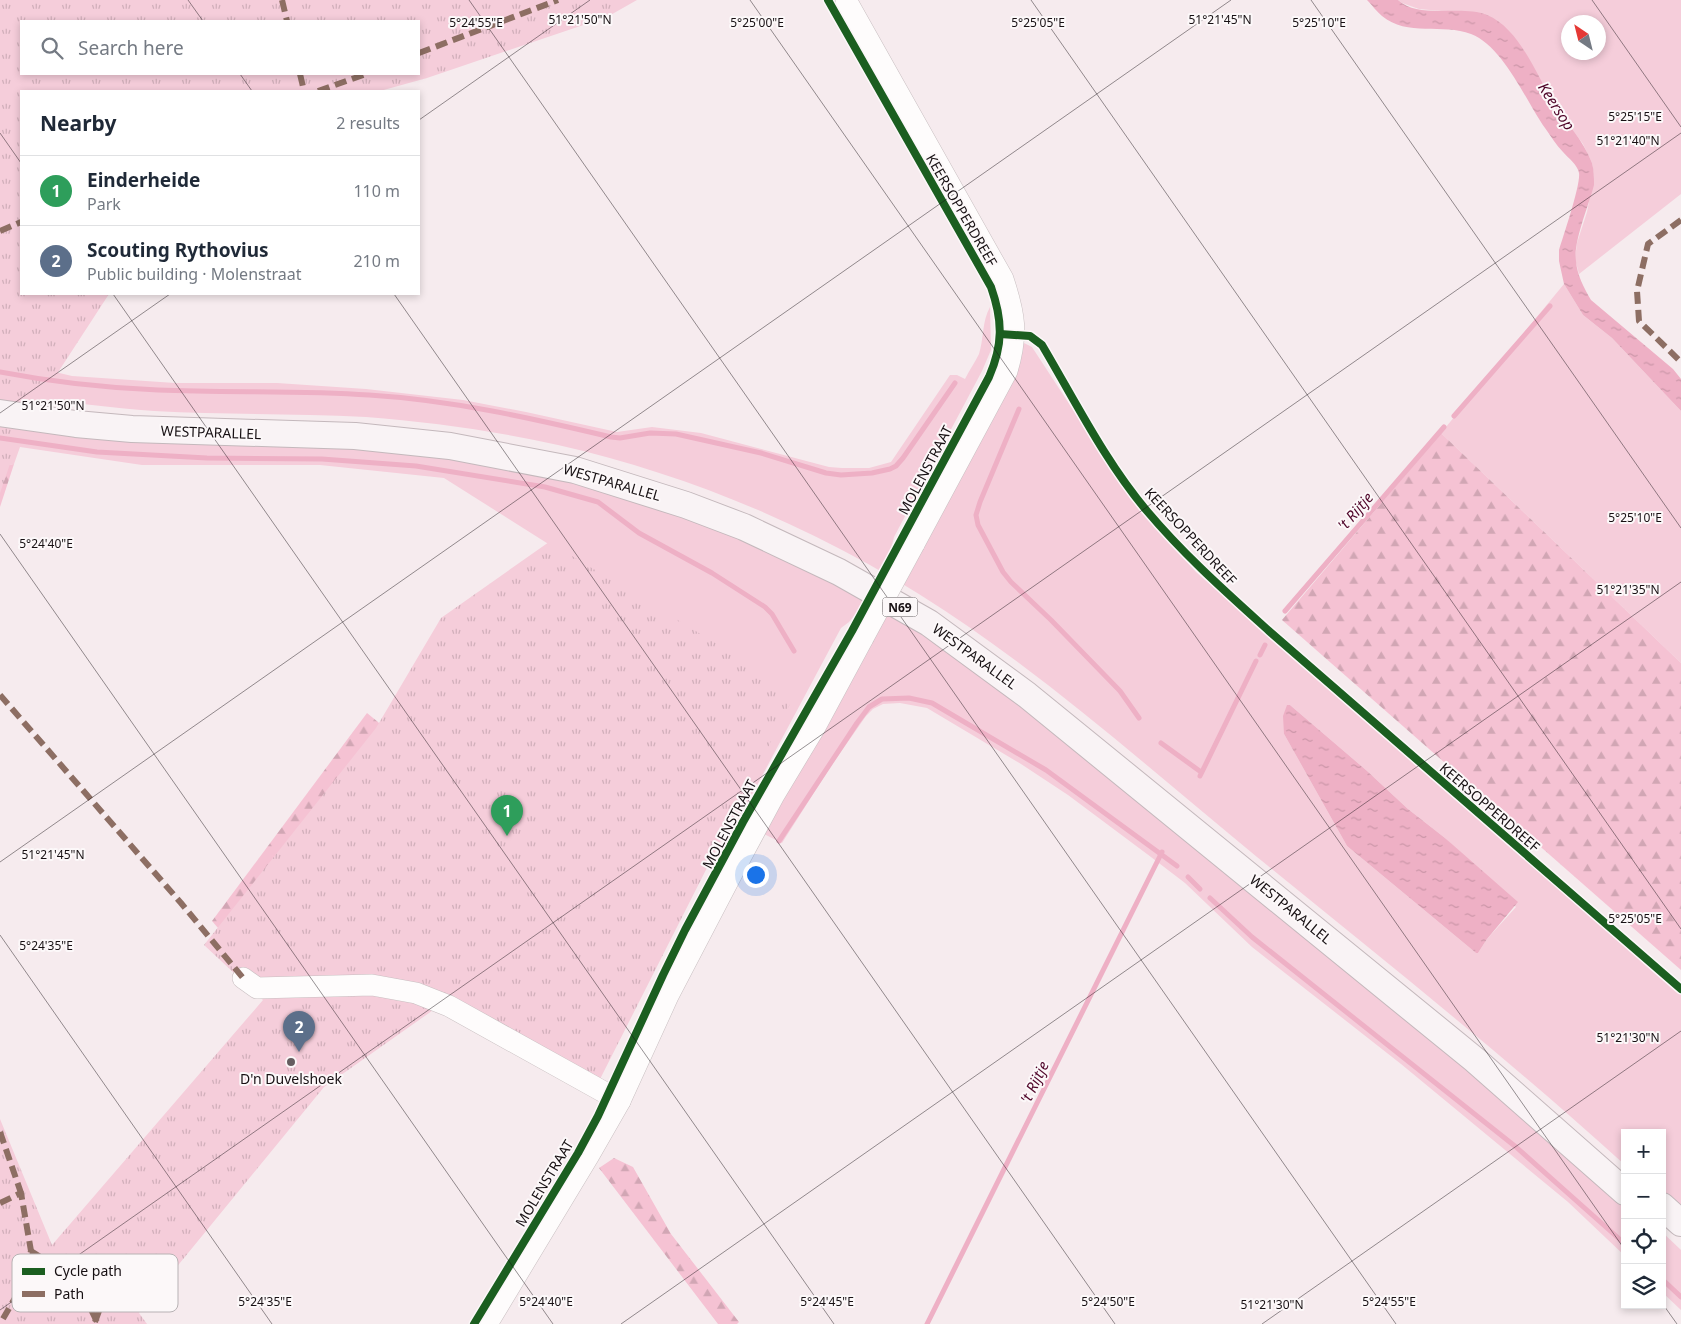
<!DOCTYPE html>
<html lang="en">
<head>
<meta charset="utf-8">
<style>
  :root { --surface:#fff; --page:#f6f6f7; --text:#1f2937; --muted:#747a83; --line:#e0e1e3; --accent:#7c3aed }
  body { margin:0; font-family:"Noto Sans",sans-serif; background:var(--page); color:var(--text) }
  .controls { position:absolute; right:15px; bottom:15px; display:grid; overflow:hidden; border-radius:0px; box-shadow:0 2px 8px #0003 }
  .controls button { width:45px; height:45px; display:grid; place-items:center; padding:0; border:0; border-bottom:1px solid var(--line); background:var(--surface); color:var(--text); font:25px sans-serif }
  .compass { position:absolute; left:1561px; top:15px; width:45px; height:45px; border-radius:50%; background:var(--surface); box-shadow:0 2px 8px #0003; rotate:325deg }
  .you { position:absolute; left:755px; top:874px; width:18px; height:18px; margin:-12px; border:4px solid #fff; border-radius:50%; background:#1a73e8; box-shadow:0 0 0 8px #1a73e833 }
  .badge { display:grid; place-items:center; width:32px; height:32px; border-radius:50%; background:var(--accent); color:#fff; font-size:16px; font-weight:700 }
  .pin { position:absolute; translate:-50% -41px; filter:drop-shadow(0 1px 2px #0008) }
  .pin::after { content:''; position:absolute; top:26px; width:18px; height:15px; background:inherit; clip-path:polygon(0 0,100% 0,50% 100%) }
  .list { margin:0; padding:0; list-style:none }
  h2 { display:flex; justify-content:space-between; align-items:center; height:65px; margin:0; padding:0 20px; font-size:21px }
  h2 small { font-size:16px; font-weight:400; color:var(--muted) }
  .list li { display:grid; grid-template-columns:32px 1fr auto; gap:15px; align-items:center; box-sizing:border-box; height:70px; padding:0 20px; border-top:1px solid var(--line) }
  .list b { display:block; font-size:19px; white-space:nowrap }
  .list p { margin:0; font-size:16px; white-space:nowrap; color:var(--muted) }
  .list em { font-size:16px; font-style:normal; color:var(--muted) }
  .icon { flex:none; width:28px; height:28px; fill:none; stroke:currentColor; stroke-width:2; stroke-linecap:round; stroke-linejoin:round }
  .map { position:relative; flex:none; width:1681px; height:1324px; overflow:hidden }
  .search { position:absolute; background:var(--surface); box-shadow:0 2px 8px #0003; left:20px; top:20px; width:400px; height:55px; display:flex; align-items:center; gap:12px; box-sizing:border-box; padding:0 18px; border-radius:0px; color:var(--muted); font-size:19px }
  .panel { position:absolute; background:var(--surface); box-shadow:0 2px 8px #0003; left:20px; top:90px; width:400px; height:205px; border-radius:0px }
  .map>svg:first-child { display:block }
  .grass { fill:#f5cdda; fill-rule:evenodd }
  .forest { fill:url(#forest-firs) }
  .park { fill:url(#park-tufts); fill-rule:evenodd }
  .water { fill:url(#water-ripples) }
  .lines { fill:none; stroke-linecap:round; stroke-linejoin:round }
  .stream { stroke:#eeb0c5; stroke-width:5 }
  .minor-casing { stroke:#c8bfc1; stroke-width:22 }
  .major-casing { stroke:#c4b8bc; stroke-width:28 }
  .minor { stroke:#fefcfc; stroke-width:21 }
  .major { stroke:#f9f3f5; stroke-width:26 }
  .minor-bridge-casing { stroke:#c8bfc1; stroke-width:22; stroke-linecap:butt }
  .minor-bridge { stroke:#fefcfc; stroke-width:21 }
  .quiet { stroke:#8d6e63; stroke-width:6; stroke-dasharray:12 6; stroke-linecap:butt }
  .cycleway-casing { stroke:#fcf8f9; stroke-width:11 }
  .cycleway { stroke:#1b5e20; stroke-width:8 }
  .ticks { fill:none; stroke:#171013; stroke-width:1; stroke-opacity:0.45 }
  .poi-dot { fill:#655d60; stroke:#fcf8f9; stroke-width:2 }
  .labels { text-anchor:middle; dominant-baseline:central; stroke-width:4; stroke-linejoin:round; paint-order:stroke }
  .shield { fill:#fcf8f9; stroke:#5c5658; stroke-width:1 }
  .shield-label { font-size:12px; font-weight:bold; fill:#171013 }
  .street-label { font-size:14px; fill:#171013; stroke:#fcf8f9 }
  .poi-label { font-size:14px; fill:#171013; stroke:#fcf8f9 }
  .water-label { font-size:15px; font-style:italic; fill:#50062a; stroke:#fcf8f9 }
  .key { fill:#fcf8f9; stroke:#b7b2b4; stroke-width:1 }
  .key-label { font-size:14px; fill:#171013 }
  .ticks-label { font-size:12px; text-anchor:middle; fill:#171013; stroke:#fcf8f9; stroke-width:4; stroke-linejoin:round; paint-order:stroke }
</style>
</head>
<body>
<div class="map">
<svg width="1681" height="1324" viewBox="0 0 1681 1324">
  <defs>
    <pattern id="forest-firs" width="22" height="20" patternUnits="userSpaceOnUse" patternTransform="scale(1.25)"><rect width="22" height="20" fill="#f5c2d3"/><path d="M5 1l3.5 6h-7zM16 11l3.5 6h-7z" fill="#d1a6b4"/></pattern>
    <pattern id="park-tufts" width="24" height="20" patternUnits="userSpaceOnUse" patternTransform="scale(1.25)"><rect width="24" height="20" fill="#f5cdda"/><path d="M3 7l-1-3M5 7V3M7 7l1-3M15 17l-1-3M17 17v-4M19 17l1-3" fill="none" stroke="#d1afba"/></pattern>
    <pattern id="water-ripples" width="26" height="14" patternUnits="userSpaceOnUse" patternTransform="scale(1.25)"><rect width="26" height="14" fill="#eeb0c5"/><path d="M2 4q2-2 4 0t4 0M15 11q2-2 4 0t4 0" fill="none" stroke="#cb96a8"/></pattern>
  </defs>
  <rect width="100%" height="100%" fill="#f6ebee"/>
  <g class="grass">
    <path d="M1398,0H1681V194L1579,274L1575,259L1577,243L1587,212L1594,176L1592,163L1583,144L1553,103L1522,48L1441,11L1419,9L1402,3ZM1568,22H1598V52H1568Z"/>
    <path d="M1564,284L1583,315L1612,338L1681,411V663L1441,433Z"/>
    <path d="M990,307L991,350L982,371L894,537L888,561L906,570L923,549L1022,342L1032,347L1126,491L1157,529L1196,572L1681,995V1216L1662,1199V1133H1625V1165C1506,1057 1381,958 1257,857C1162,779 1070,697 969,627C846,541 704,478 558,445C495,431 431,422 366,417C296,413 225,415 154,411C111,408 68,402 26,397L0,344L55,372L72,376L175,383H277L366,389L463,400L526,412L617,432L652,427L701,433L829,467L842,468H869L891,462L950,375H957L965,379C969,371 975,362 979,354C984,338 982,321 990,307ZM1290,705L1366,770L1408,809L1445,838L1516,907L1487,939L1478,953H1476L1347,846L1284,734Z"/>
    <path d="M13,419L354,441L520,462L752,537L955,648L1625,1197V1256L1568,1202L1401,1064L1252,947L1185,883L1151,857L1068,795L1021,764L927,708L900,703L883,704L873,709L866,716L831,766L782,843L764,834L881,615L863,605L849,622L841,628L739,819H727L786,694L444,478L320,465H142L20,447L14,464L0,467Z"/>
    <path d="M1662,1232L1681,1250V1310L1662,1292Z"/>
  </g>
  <g class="forest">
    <path d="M1441,433L1681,663V970L1282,620Z"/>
    <path d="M14,464L0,507V467Z"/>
    <path d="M367,713L378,722L384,729L250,965L212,921Z"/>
    <path d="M614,1158L633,1167L671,1234L739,1322L737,1324H718L599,1168Z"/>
  </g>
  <g class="park">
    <path d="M0,0H637L607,17L427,78L380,91H21V294H109L23,426L0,493ZM21,21H419V74H21Z"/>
    <path d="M549,542L796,692L595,1089L446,1001L324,1087L139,1313L147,1324H0V1119L52,1245L263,1000L204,945L376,728L441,618Z"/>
  </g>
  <g class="water">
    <path d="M1367,0H1398C1420,20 1461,4 1487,15C1519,28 1536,74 1553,102C1566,122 1583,140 1592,163C1594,170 1594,178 1594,185C1589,205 1573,242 1576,261C1577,275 1584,288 1591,300L1673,369L1681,379V411L1612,338L1583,315L1564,284L1559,261V250C1563,237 1581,184 1579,173C1577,164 1569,159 1563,152C1556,145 1551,136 1545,128C1526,101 1503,46 1471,34C1443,23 1407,37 1382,16C1377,12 1372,5 1367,0Z"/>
    <path d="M1287,705H1290L1366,770L1408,809L1445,838L1518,902L1487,939L1478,953H1476L1347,846L1284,734L1283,716Z"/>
  </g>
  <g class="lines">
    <g class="stream">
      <path d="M0,372C52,382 105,388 158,390C228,393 299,390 369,395C451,400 531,418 611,437L620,438L650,433L676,434L761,453L826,473L841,475L872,473L890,469L896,466L903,458L955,383"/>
      <path d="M1019,409L980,502L976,515L978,525L1003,572L1011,582L1051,620L1120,691L1139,718"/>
      <path d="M1454,416L1550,306"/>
      <path d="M0,438L97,452L207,458L322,459L416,466L545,487L598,502L639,533L712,573L765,607L772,614L794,651"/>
      <path d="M1285,611L1444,427"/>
      <path d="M1260,655L1265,645"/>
      <path d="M1161,743L1201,772"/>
      <path d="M1200,776L1256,661"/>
      <path d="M779,841L857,723L869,707L882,699L909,698L932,703L1046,770L1177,866"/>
      <path d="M1188,877L1200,889"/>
      <path d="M1210,898L1252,937L1516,1147L1625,1244"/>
      <path d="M1662,1279L1681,1297"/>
      <path d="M927,1324L1162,852"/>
    </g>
    <g class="minor-casing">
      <g id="minor">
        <path d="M846,0L1003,279C1015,315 1018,334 1007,371L914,544"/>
        <path d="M243,978L257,988L372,985L416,993L449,1006L620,1101"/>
        <path d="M487,1324L589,1155L620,1101L668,996L737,864L774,795L815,727L863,638"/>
      </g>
    </g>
    <g class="major-casing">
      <g id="major">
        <path d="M0,413L76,424L132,429L355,436L450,446L575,470L686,505L744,527L839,572L929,623L1027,695L1475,1060L1625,1192"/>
        <path d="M1662,1206L1681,1223"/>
      </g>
    </g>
    <use href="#minor" class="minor"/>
    <use href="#major" class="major"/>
    <g class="minor-bridge-casing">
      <path id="minor-bridge" d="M863,638L914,544"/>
    </g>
    <use href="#minor-bridge" class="minor-bridge"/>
    <g class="quiet">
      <path d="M282,0L287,21"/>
      <path d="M419,53L558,0"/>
      <path d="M300,74L304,91"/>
      <path d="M318,91L366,74"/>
      <path d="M1681,220L1648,244L1637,291L1639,321L1681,362"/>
      <path d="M0,231L21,222"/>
      <path d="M0,695L181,903L243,978"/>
      <path d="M0,1132L21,1193"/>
      <path d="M0,1203L21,1193L31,1251L19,1291L0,1324"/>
      <path d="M31,1251L45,1260L58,1262L66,1267L84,1295L98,1324"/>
      <path d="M95,1322L113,1272L133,1258"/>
    </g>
    <g class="cycleway-casing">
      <g id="cycleway">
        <path d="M1000,334L1030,336L1042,345C1074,399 1106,463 1147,511C1184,555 1227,593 1269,631L1681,989"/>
        <path d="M474,1324L578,1153L598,1116L663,975L685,930L743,822L852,631L989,377C1003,345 1003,321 991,287L828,0"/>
      </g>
    </g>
    <use href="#cycleway" class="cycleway"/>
  </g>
  <path class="ticks" d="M188,0L203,21M469,0L1396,1324M750,0L1625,1250M1031,0L1681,929M1311,0L1681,528M1592,0L1681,127M240,74L252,91M419,120L590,0M0,133L21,163M113,294L834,1324M394,294L1115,1324M0,413L170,294M0,534L553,1324M0,862L1231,0M0,935L272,1324M1662,1303L1677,1324M0,1310L1681,133M621,1324L1681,582M1262,1324L1681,1031"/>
  <circle class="poi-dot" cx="291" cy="1062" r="5"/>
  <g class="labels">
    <rect class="shield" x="882.5" y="597.5" width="35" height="19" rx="4"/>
    <g class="shield-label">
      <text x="900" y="607">N69</text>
    </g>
    <g class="street-label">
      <text transform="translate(962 210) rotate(60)">KEERSOPPERDREEF</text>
      <text transform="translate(211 432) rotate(2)">WESTPARALLEL</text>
      <text transform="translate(925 470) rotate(-62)">MOLENSTRAAT</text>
      <text transform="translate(612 482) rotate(16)">WESTPARALLEL</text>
      <text transform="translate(1191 536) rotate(47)">KEERSOPPERDREEF</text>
      <text transform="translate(975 656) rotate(36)">WESTPARALLEL</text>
      <text transform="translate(1490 807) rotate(41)">KEERSOPPERDREEF</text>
      <text transform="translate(729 824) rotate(-62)">MOLENSTRAAT</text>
      <text transform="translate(1291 909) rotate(39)">WESTPARALLEL</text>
      <text transform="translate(544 1183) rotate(-59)">MOLENSTRAAT</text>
    </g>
    <g class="poi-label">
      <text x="291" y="1078">D'n Duvelshoek</text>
    </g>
    <g class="water-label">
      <text transform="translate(1557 106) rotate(57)">Keersop</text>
      <text transform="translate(1355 511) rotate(-49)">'t Rijtje</text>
      <text transform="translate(1034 1082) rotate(-64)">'t Rijtje</text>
    </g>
  </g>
  <rect x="12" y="1254" width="166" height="58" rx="8" class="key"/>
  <rect x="22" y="1268" width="23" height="7" fill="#1b5e20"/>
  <rect x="22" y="1291" width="23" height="6" fill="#8d6e63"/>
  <g class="key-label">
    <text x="54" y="1276">Cycle path</text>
    <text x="54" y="1299">Path</text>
  </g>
  <g class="ticks-label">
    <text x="580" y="24">51°21'50"N</text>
    <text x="1220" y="24">51°21'45"N</text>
    <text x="476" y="27">5°24'55"E</text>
    <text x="1038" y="27">5°25'05"E</text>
    <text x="757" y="27">5°25'00"E</text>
    <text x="1319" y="27">5°25'10"E</text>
    <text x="1635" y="121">5°25'15"E</text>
    <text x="1628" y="145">51°21'40"N</text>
    <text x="53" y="410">51°21'50"N</text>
    <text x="1635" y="522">5°25'10"E</text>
    <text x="46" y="548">5°24'40"E</text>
    <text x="1628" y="594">51°21'35"N</text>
    <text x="53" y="859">51°21'45"N</text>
    <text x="1635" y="923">5°25'05"E</text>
    <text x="46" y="950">5°24'35"E</text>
    <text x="1628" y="1042">51°21'30"N</text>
    <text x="265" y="1306">5°24'35"E</text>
    <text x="546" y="1306">5°24'40"E</text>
    <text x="827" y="1306">5°24'45"E</text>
    <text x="1108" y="1306">5°24'50"E</text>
    <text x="1389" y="1306">5°24'55"E</text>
    <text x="1272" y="1309">51°21'30"N</text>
  </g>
</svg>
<div class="controls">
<button>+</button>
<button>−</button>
<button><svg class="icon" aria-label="locate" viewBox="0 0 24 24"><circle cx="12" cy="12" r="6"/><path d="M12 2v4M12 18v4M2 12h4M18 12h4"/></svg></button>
<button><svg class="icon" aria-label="layers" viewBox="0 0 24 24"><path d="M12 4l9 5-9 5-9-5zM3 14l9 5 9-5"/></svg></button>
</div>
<svg class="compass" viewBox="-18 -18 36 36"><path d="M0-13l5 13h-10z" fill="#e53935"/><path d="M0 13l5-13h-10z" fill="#747a83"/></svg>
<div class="you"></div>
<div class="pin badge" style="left:507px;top:836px;background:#2e9e5b">1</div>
<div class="pin badge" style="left:299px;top:1052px;background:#5c6f8a">2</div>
<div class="search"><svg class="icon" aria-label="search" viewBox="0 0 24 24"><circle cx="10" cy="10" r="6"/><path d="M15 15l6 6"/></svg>Search here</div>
<section class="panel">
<h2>Nearby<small>2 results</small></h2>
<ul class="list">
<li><span class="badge" style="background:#2e9e5b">1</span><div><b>Einderheide</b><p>Park</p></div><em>110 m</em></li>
<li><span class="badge" style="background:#5c6f8a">2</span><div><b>Scouting Rythovius</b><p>Public building · Molenstraat</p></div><em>210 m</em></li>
</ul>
</section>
</div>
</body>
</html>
